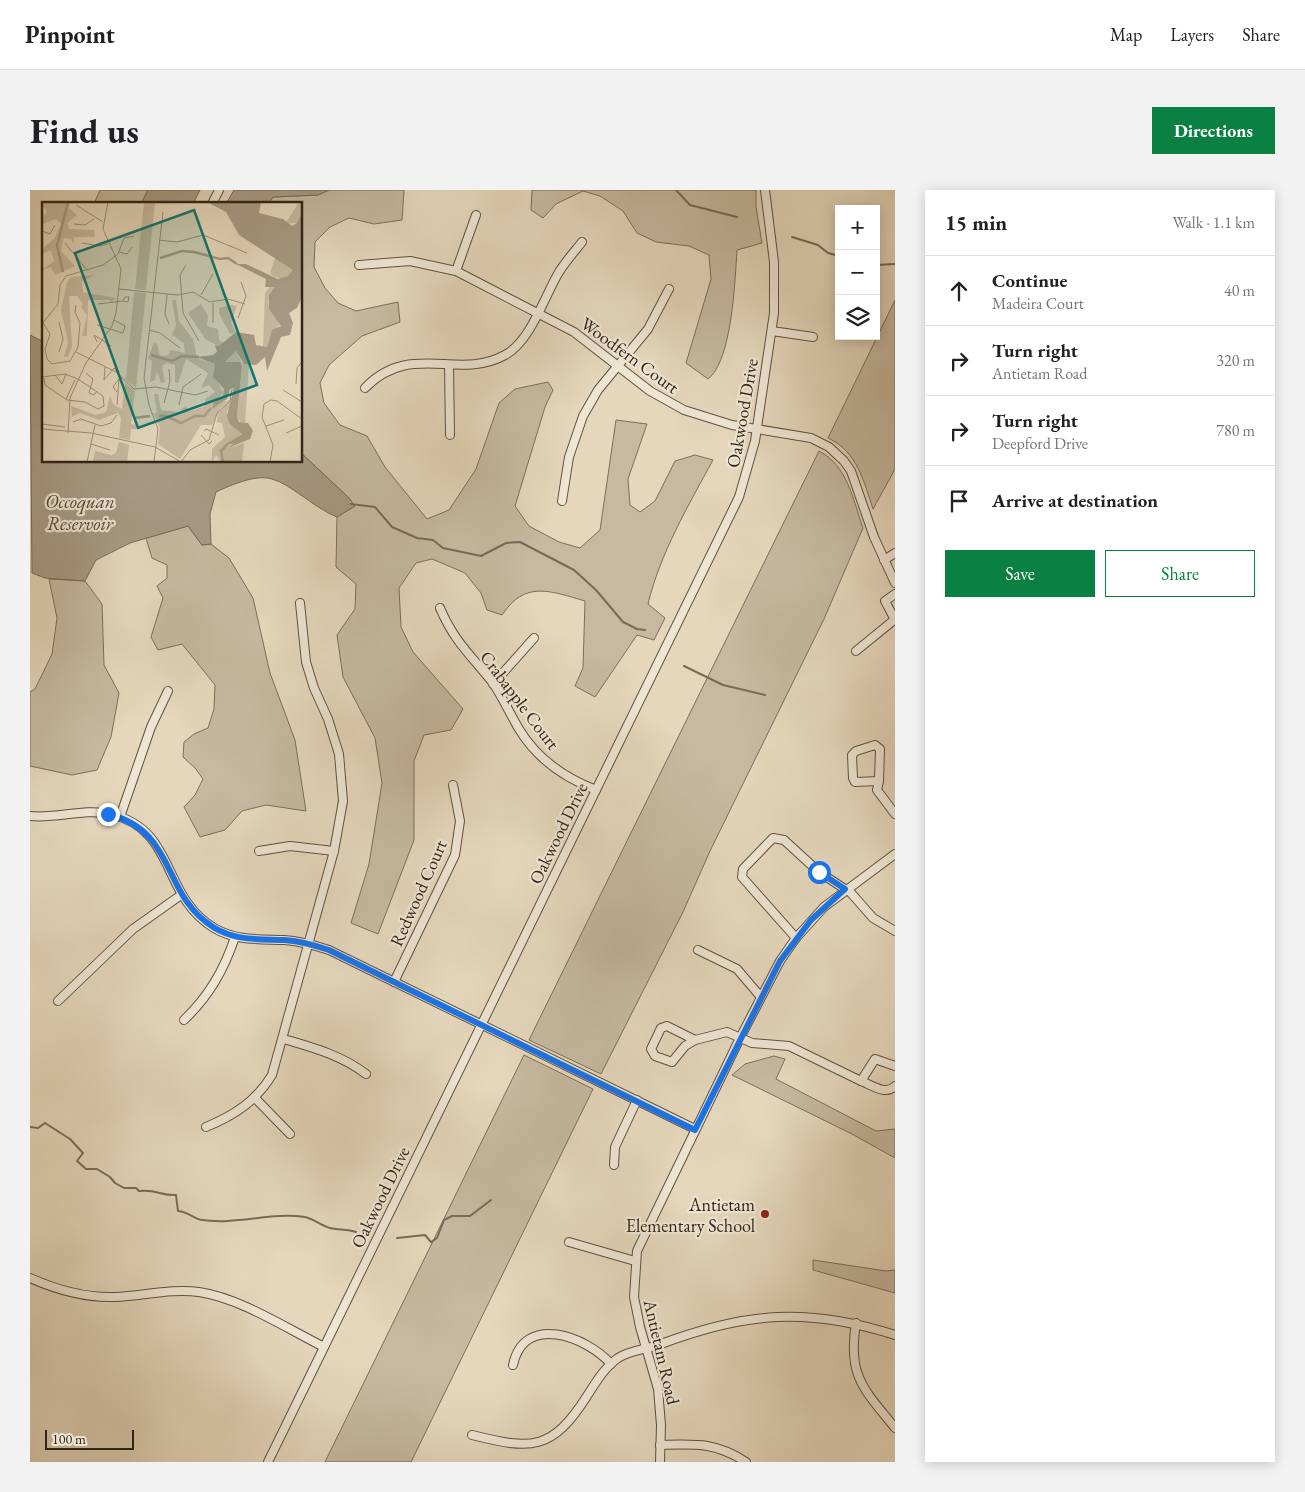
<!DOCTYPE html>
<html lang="en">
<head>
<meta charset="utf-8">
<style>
  :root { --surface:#fff; --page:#f2f2f2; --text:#202124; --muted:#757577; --line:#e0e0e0; --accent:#0b8043 }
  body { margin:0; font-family:"EB Garamond",serif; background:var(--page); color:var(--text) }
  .controls { position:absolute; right:15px; top:15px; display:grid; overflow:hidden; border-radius:0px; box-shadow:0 2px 12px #0003 }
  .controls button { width:45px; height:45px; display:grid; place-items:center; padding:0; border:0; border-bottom:1px solid var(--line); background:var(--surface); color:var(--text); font:25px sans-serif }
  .scale { position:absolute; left:15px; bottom:12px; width:89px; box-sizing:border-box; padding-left:5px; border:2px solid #302516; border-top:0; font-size:14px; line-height:18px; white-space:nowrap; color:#302516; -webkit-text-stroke:4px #eee5d3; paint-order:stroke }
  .stop { position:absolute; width:15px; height:15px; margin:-11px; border:4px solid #1a73e8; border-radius:50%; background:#fff }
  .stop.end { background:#1a73e8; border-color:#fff; box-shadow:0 1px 5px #0008 }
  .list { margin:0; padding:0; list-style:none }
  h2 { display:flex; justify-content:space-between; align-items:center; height:65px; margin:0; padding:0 20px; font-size:21px }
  h2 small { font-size:16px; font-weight:400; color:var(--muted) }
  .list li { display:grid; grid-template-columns:32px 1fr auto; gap:15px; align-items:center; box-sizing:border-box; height:70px; padding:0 20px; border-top:1px solid var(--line) }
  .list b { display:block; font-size:19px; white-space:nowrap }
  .list p { margin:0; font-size:16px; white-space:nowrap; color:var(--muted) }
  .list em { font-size:16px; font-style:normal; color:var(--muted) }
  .actions { display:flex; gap:10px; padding:15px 20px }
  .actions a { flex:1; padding:11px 0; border:1px solid var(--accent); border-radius:0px; text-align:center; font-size:18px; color:var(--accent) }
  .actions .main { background:var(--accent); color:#fff }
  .icon { flex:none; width:28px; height:28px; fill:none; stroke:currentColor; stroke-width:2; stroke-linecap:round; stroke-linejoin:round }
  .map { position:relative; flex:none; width:865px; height:1272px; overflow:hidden; border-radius:0px }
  header { display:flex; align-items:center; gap:30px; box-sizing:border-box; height:70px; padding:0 25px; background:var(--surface); border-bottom:1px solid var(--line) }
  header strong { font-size:24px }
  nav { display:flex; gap:28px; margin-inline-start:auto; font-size:18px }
  .intro { display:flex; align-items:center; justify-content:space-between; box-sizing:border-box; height:120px; padding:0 30px }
  h1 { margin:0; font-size:35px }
  .button { padding:12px 22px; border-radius:0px; background:var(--accent); color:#fff; font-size:18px; font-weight:700 }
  main { display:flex; gap:30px; padding:0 30px }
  aside { flex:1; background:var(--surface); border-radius:0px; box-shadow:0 2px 12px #0003 }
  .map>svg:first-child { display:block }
  .green { fill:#c6b9a0; stroke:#7b6f5b }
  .water { fill:#a79a84; stroke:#776b58 }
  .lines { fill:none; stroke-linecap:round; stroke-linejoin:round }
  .stream { stroke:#776b58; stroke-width:2 }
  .minor-casing { stroke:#5d5240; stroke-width:10 }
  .minor { stroke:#eee5d3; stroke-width:8 }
  .route { stroke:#1a73e8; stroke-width:6 }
  .poi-dot { fill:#8f2418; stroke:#eee5d3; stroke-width:2 }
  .labels { text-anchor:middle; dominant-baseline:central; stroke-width:4.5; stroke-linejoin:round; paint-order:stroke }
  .street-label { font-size:18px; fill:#302516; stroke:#eee5d3 }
  .poi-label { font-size:18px; fill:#302516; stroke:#eee5d3; text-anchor:end }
  .water-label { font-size:19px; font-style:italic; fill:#544837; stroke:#eee5d3 }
  .inset-river { fill:none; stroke:#a79a84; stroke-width:2.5 }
  .inset-road { fill:none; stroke:#9d907a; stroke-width:1 }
  .view { fill:#0f766e; fill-opacity:0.15; stroke:#0f766e; stroke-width:2.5 }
  .inset-edge { fill:none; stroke:#302516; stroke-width:2.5 }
</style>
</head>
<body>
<header>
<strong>Pinpoint</strong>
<nav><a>Map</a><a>Layers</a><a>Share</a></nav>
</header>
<div class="intro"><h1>Find us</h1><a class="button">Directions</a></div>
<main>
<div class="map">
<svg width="865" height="1272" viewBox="0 0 865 1272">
  <rect width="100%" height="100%" fill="#e5d7bc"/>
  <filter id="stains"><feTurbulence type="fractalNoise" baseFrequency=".004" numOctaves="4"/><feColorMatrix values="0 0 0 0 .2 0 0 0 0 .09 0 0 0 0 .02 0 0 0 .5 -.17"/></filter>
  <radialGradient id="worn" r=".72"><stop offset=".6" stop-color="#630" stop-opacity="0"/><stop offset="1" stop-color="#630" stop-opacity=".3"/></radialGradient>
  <g class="green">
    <path d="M70,0H118L111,14H64Z"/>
    <path d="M299,0H374L372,30L344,34L319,28L300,37L285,52L284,77L295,98L308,113L326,121L368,112L370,132L332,146L299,175L290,193L294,213L310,235L337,246L355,277L397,329L419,320L446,279L469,213L485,199L518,192L523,200L515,217L485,316L499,336L529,352L550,358L570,340L586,230L617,234L598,289L600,315L610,322L625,311L645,271L665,265L683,270C658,316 630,364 618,414L635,428L624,450L607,445L565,507L545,496L553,478L555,411C520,401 495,390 472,425L457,420L451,403L435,383L402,369L386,373L369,398L371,437L383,462L433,519L421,540L394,545L384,571V650L348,744L321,733L339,674L352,593L345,548L313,487L307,445L325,419L326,394L306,377L307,327L325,316L318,307L271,263V14H238L243,7L288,5Z"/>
    <path d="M502,0H726V17L732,53L707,60C705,90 702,171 678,189L656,173L681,89L679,65L659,56L626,52L607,43L593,21L570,6L553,1L526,14L513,28L501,20Z"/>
    <path d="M865,110V279L843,319C834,292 827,261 798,248Z"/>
    <path d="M789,261C818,276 823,310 833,338L794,429L680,661L653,722L571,884L499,850Z"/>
    <path d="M158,336L172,355L181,354L199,368L223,408L240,483L265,550L276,621L236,615L212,621L195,640L170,647L154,617L165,605L173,589L165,578L153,567L154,552L164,544L178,538L184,519L185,495L152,454L128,460L121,447L133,408L127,396L137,388V375L122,368L116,348Z"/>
    <path d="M19,389L55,391L72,414L74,475L89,503L81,547L67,580L42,585L0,576V502L5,499L22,464L27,428Z"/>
    <path d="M494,865L563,899L381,1272H295Z"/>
    <path d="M744,866L755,869L746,889L846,941L865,939V968L822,944L702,885L715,874Z"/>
    <path d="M783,1070L856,1081L865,1080V1103L783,1080Z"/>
  </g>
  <g class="water">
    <path d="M118,0H170L163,14H111Z"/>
    <path d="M204,0H299L288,5L243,7L238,14H196Z"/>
    <path d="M0,145L14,152V271H271V263L318,307L325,316L307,327C284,318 261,294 242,289C226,284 201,295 186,302L180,324L181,354L172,355L158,336L100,353L66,370L55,391L15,388L2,383Z"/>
  </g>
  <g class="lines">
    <g class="stream">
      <path d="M646,0L660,15L707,27"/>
      <path d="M762,47L788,55L798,63L809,66"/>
      <path d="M846,75L865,74"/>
      <path d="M321,314L345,317L362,337L387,348L403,350L413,358L451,366L476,353L490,352L544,380L566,400L593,432L607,439L615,440"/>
      <path d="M654,476L693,495L735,505"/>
      <path d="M0,937L8,938L15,933L40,949L53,963L47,971L56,979H67L80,987L85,993L94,998H106L109,1001C127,999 131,1006 146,1005L148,1021C159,1022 164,1029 172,1030C206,1035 241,1022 275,1027C284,1029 292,1036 300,1038C308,1040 318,1039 326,1042"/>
      <path d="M367,1048L395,1045L401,1052L407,1048L414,1030L422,1026H440L461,1010"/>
    </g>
    <g class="minor-casing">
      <g id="minor">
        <path d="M182,14L189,0"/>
        <path d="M329,75L380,71L426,81L544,142L620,201L654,220L702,235L781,248L799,257L814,271L821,281L844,347L865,393"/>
        <path d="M426,81L446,25"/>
        <path d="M742,141L783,147"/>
        <path d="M419,175L420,245"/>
        <path d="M335,198C380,151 428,191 475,165C501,151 514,107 529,82C536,71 544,62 552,52"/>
        <path d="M532,311L539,267L553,226L568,200L618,139L639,99"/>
        <path d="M854,370L865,363"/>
        <path d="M865,404L855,411L865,430"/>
        <path d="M410,418C425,453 441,465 463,493C473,508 480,524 489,539C507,569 535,588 566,600"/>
        <path d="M826,461L864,430"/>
        <path d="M463,494L504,448"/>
        <path d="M845,555L850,559L849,591L825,592L823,588L822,565L826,561Z"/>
        <path d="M849,591L847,600L865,624"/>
        <path d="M0,626C27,629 54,618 80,624C147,639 130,705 184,738C206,751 229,749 254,750C270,751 284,755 299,760L665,939"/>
        <path d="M90,627L121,537L138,501"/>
        <path d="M229,661L260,656L304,661"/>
        <path d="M766,748L712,687L713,679L743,648L754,650L789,682L821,703L843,728L865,741"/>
        <path d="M668,760L707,779L730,806"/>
        <path d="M364,792L425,665L430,631L423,595"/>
        <path d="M28,811L103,739L151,705"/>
        <path d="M154,830C179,806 194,780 205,747"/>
        <path d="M637,836L665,850L655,856L642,872L625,866L621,859L631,838Z"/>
        <path d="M254,849C284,858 311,865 336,884"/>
        <path d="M665,850L697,842L722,853L759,856L831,891"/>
        <path d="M865,876L845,869L831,891C842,895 856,906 865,896"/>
        <path d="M225,908L260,944"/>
        <path d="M176,937C205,925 226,911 242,885L304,661L313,611L309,564L298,529L284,498L276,472L270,413"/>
        <path d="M584,975L585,957L607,910"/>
        <path d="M539,1052L605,1071"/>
        <path d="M0,1088C27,1100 56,1108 85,1107C113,1106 141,1098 169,1102C210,1108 256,1138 294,1157"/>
        <path d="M826,1133C817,1187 835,1200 865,1238"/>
        <path d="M483,1175C494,1123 556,1146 581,1174"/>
        <path d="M442,1245C502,1260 522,1261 557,1206C566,1192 574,1178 588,1168C600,1160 618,1159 631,1154C716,1122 778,1117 865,1145"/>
        <path d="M630,1255C666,1254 685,1252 716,1272"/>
        <path d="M238,1272L709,307L725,251L744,123V72L735,0"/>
        <path d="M630,1272L631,1235L628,1199L610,1137L604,1107L607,1061L710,848L750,771L766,748L794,717L865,664"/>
      </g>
    </g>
    <use href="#minor" class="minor"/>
  </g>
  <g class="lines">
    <path class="route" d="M78,624C148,642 130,703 183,737C205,751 229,749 254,750C270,751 284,755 299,760L665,940L750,771L781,730L815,699L789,682"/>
  </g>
  <circle class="poi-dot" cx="735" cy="1024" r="5"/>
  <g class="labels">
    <g class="street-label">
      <text transform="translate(600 165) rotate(36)">Woodfern Court</text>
      <text transform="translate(712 223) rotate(-80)">Oakwood Drive</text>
      <text transform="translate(490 510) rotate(53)">Crabapple Court</text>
      <text transform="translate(528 643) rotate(-64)">Oakwood Drive</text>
      <text transform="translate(388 703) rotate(-66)">Redwood Court</text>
      <text transform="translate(350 1007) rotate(-64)">Oakwood Drive</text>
      <text transform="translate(632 1162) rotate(77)">Antietam Road</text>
    </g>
    <g class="poi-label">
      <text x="725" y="1014">Antietam<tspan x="725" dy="21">Elementary School</tspan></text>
    </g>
    <g class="water-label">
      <text x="50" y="311">Occoquan<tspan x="50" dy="22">Reservoir</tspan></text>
    </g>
  </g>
  <g transform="translate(12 12)">
    <rect width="260" height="260" fill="#e5d7bc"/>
    <path d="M16,0H28L27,6L35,13L25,21L27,27L52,28L53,35H32V43L29,37L22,36L19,49L33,64L13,73L9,65L0,68L12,59L9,48L0,52V47L12,37L19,22L14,17L0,22V16L5,10L0,2ZM102,0H113L104,88L93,87ZM257,0H260V10L255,21L243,22ZM233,56L248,65L251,68L250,72L240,77L231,74L228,71ZM53,73L40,79L41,90L74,96L68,101V98H46L45,134H40L45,113L39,105L41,102L35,94H27L30,144L26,155H22L26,140L19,108L25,81L29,75ZM230,82L234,87L226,99L227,107L239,121L227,136L226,145H221L223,91ZM92,90L104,91L94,186L84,178ZM130,98H134L137,119L151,137L155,156L173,162L174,178L182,191L172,200L186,199L178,207L170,223H159L138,257L116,242L118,226L112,212L115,210L112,192H116L119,208L137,210L143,204L148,209L163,204V197L173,190L167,183L159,186L166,171L144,157L136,181H133V163L125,161L120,164L123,180L119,181L115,169L113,178L108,180L110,159L106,156L112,141L115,142L118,154L126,153L129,148L143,151L142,141L130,133L134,123ZM159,102L166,114L165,124L176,127L177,138L182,141L177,144L164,138L146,111ZM189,103L195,104L189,120L193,130L188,132L177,111V106ZM194,149L200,161L207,163L203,221L200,222L195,214L200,164L198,160H183ZM83,181L93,189L89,222L94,223V227H89L88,238L77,236L79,216L76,211L57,218L38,211L30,215L29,204L54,213L64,210L68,194L72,203L80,207ZM191,193L189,204L185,210L186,218L201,230L185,243L193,241L184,244L183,247L202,241L200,260H179L174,253L170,260V247L183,235L180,221L175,220L176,211ZM77,240L87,243L85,260H51L53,249L69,253L74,251Z" fill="#c6b9a0"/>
    <path d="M165,0H219L217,11L241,17L250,24L255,21L260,10V95L255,106L247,111L251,121L248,133L239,135L225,169L223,155L214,163L202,162L194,149L183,160H198L200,164L195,214L197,220L206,221L211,229L208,237L183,247L191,242H184L200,232L187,221L185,214L192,186L188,187L185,197L170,207L172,200L181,194L182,187L171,175L173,162L155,155L171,153L175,150L173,143L177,144L194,130L212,133L214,143L225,145L230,128L239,124L227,107V93L233,85H223L224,77L194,62H204L236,77L246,74L251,68L197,33L184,10Z" fill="#a79a84"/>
    <path class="inset-river" d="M118,56L140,49L152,50L178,57L186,56L195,62M21,70L15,44L26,0M109,153L130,159L140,154L157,155M117,214H124L139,221L153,214H162L169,206M92,216L108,214M181,260L179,249L186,242"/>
    <path class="inset-road" d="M34,3L61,20M32,22L43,23L52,17M0,29L8,32L13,23M117,38L135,40L161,33L205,51M23,41L45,68M40,41L57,44L66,42M77,50L85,52L90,45M144,63L138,73L141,111L157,139M77,87L136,93L151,90L168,100L186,97L203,102M125,92L123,112L127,122M159,93L171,72M83,95H87L86,100L81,99ZM56,102L81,99M196,116L204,94L199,80M1,121L8,132L3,147L5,157L10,162L28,159L36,145L38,121L33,110L34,103M171,121V101M0,122L16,102L18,83L24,74L61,63L76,52L82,36L92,34M55,123L81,131L83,124L72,118M107,128L118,131L138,146M55,140L52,133L69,144M17,150L21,137L17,120M34,150L74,170L92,187L114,185L153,193L166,189M63,165L62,178L72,166L76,171M44,171L51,177L47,191L52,193L55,189M13,173L20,182L24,172M0,175L23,172L36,177L61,194L62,204L56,207L43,200L25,198L3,183L2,176M254,182L255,166L260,160M241,188L260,200M75,190L71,185L77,177M24,197L33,178M122,201L128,179L127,167M75,203L77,177M137,203L141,185L159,172M31,220L39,217L59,224L69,221L75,213M0,222L23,225M224,224L242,218M0,227L49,231L113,245L139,260M162,229L164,227L177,233M26,231L28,196L44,161L70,124L74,111L79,67L61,27L66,0M244,231L260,224M159,233L167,242L170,239M49,242L68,248M45,260L53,223M112,260L116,227L107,203L102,176L121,10M139,260L148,248L167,238L175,211L188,199L190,187M228,260L231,243L220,215L222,202L229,198L235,199L260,217"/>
    <path class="view" d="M152,8L215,183L96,226L33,51Z"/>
    <rect width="260" height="260" class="inset-edge"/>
  </g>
  <rect width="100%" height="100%" filter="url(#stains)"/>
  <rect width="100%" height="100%" fill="url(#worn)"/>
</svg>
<div class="controls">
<button>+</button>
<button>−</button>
<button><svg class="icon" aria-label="layers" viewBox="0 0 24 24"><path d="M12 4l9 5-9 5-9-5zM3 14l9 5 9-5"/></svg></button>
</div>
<div class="scale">100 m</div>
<div class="stop" style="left:789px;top:682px"></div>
<div class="stop end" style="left:78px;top:624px"></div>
</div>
<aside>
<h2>15 min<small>Walk · 1.1 km</small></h2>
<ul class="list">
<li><svg class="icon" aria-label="ahead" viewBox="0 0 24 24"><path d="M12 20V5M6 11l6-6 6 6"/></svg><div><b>Continue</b><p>Madeira Court</p></div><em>40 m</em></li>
<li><svg class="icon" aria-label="right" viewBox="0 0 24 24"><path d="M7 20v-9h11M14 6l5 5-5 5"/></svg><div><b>Turn right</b><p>Antietam Road</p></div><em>320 m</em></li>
<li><svg class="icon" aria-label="right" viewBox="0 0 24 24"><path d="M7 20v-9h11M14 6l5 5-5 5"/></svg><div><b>Turn right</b><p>Deepford Drive</p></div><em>780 m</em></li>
<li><svg class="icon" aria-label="arrive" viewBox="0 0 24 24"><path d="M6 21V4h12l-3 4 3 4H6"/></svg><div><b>Arrive at destination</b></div></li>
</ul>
<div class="actions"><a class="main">Save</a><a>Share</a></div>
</aside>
</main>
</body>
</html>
